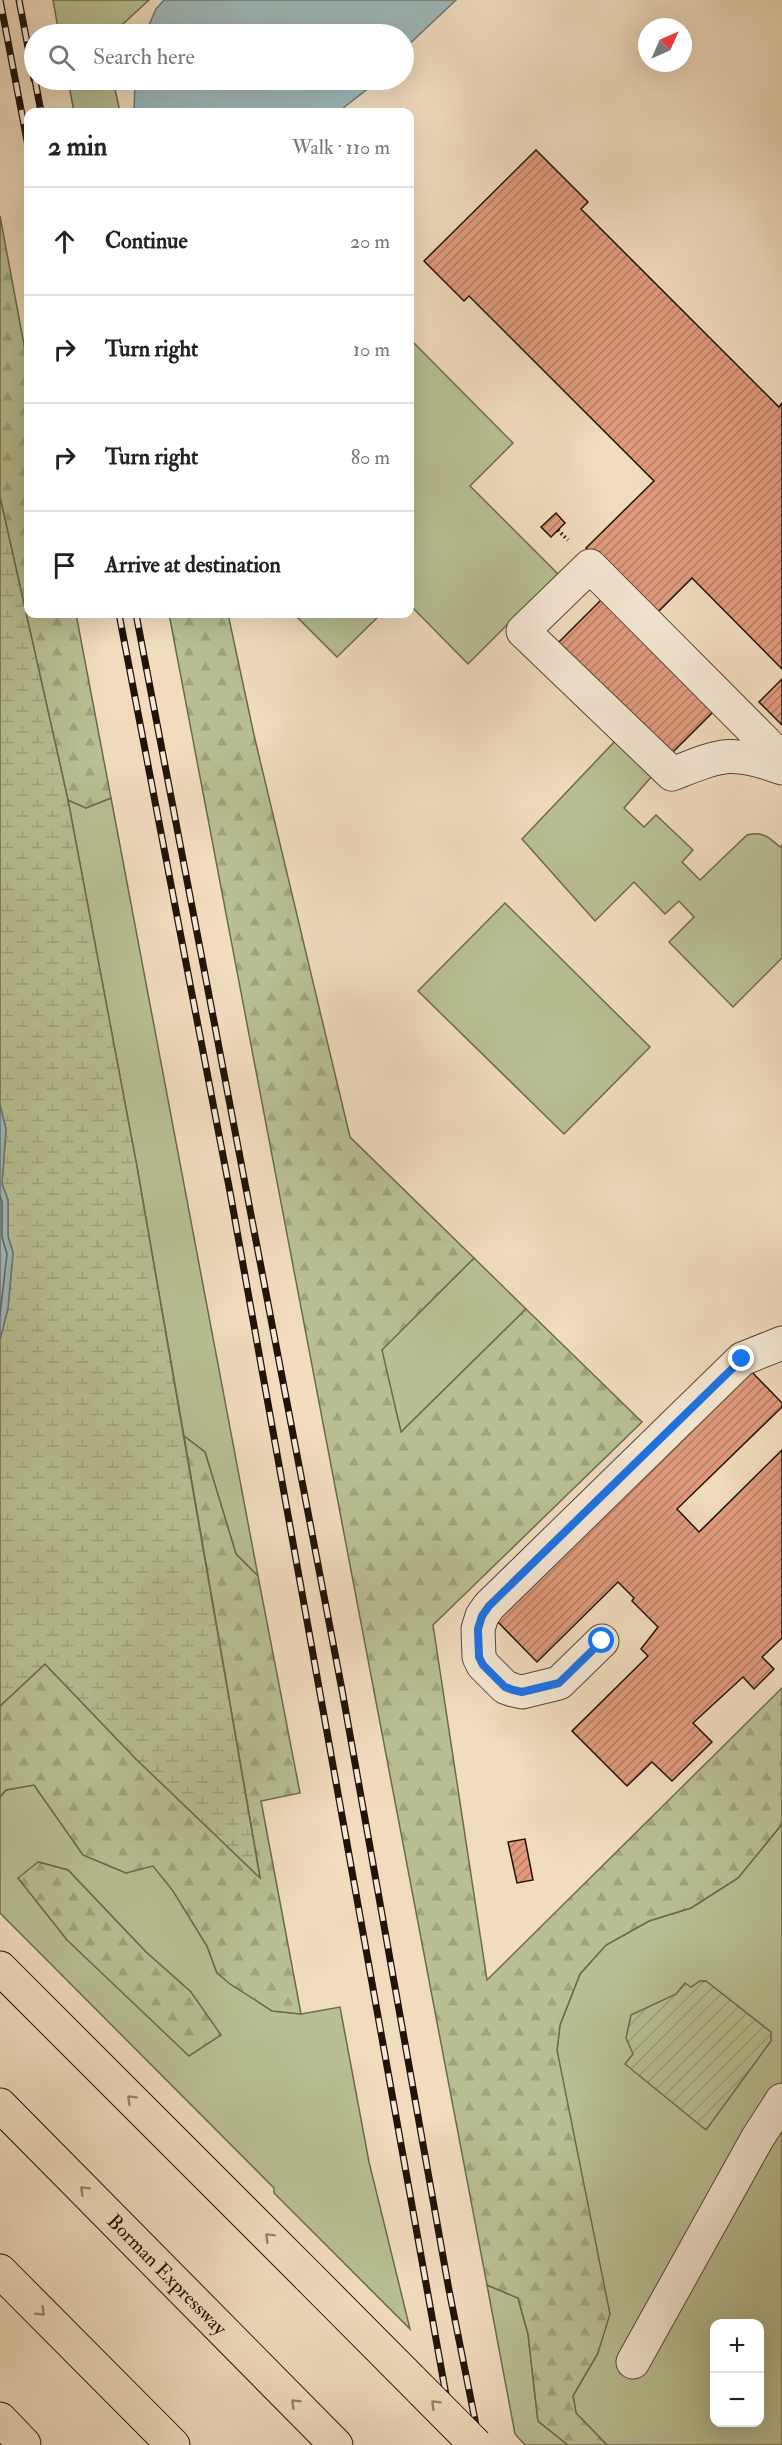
<!DOCTYPE html>
<html lang="en">
<head>
<meta charset="utf-8">
<style>
  :root { --surface:#fff; --page:#f6f6f6; --text:#222; --muted:#767676; --line:#e0e0e0 }
  body { margin:0; font-family:"IM FELL Double Pica",serif; background:var(--page); color:var(--text) }
  .controls { position:absolute; right:18px; bottom:18px; display:grid; overflow:hidden; border-radius:12px; box-shadow:0 6px 24px #0002 }
  .controls button { width:54px; height:54px; display:grid; place-items:center; padding:0; border:0; border-bottom:2px solid var(--line); background:var(--surface); color:var(--text); font:30px sans-serif }
  .compass { position:absolute; left:638px; top:18px; width:54px; height:54px; border-radius:50%; background:var(--surface); box-shadow:0 6px 24px #0002; rotate:45deg }
  .stop { position:absolute; width:18px; height:18px; margin:-14px; border:4px solid #1a73e8; border-radius:50%; background:#fff }
  .stop.end { background:#1a73e8; border-color:#fff; box-shadow:0 2px 6px #0008 }
  .list { margin:0; padding:0; list-style:none }
  h2 { display:flex; justify-content:space-between; align-items:center; height:78px; margin:0; padding:0 24px; font-size:26px }
  h2 small { font-size:20px; font-weight:400; color:var(--muted) }
  .list li { display:grid; grid-template-columns:39px 1fr auto; gap:18px; align-items:center; box-sizing:border-box; height:108px; padding:0 24px; border-top:2px solid var(--line) }
  .list b { display:block; font-size:22px; white-space:nowrap }
  .list em { font-size:20px; font-style:normal; color:var(--muted) }
  .icon { flex:none; width:33px; height:33px; fill:none; stroke:currentColor; stroke-width:2; stroke-linecap:round; stroke-linejoin:round }
  .map { position:relative; flex:none; width:782px; height:2445px; overflow:hidden }
  .search { position:absolute; background:var(--surface); box-shadow:0 6px 24px #0002; left:24px; top:24px; width:390px; height:66px; display:flex; align-items:center; gap:15px; box-sizing:border-box; padding:0 21px; border-radius:33px; color:var(--muted); font-size:22px }
  .panel { position:absolute; background:var(--surface); box-shadow:0 6px 24px #0002; left:24px; top:108px; width:390px; height:510px; border-radius:12px }
  .map>svg:first-child { display:block }
  .green { fill:#b8c093; stroke:#6c6a4f; stroke-width:1.5; fill-rule:evenodd }
  .forest { fill:url(#forest-firs); stroke:#6c6a4f; stroke-width:1.5 }
  .wetland { fill:url(#wetland-marsh); stroke:#6c6a4f; stroke-width:1.5 }
  .garden { fill:url(#garden-furrows); stroke:#6c6a4f; stroke-width:1.5 }
  .water { fill:#9eb9ba; stroke:#6b7774; stroke-width:1.5 }
  .lines { fill:none; stroke-linecap:round; stroke-linejoin:round }
  .shore { stroke:#5e6662; stroke-width:1.5 }
  .building { fill:url(#building-hatch); stroke:#1f140b; stroke-width:1.5 }
  .minor-casing { stroke:#544638; stroke-width:35 }
  .highway-casing { stroke:#1f140b; stroke-width:35 }
  .path { stroke:#1f140b; stroke-width:4; stroke-dasharray:1.5 3; stroke-linecap:butt }
  .minor { stroke:#f6e8d5; stroke-width:33 }
  .highway { stroke:#f1dcbe; stroke-width:33 }
  .rail-casing { stroke:#1f140b; stroke-width:7 }
  .rail { stroke:#f6e8d5; stroke-width:4.5; stroke-dasharray:14; stroke-linecap:butt }
  .highway-bridge-casing { stroke:#1f140b; stroke-width:35; stroke-linecap:butt }
  .highway-bridge { stroke:#f1dcbe; stroke-width:33 }
  .oneway { stroke:#92826d }
  .route { stroke:#1a73e8; stroke-width:8 }
  .labels { text-anchor:middle; dominant-baseline:central; stroke-width:5; stroke-linejoin:round; paint-order:stroke }
  .street-label { font-size:20px; fill:#1f140b; stroke:#f6e8d5 }
</style>
</head>
<body>
<div class="map">
<svg width="782" height="2445" viewBox="0 0 782 2445">
  <defs>
    <pattern id="forest-firs" width="22" height="20" patternUnits="userSpaceOnUse" patternTransform="scale(1.5)"><rect width="22" height="20" fill="#b8c093"/><path d="M5 1l3.5 6h-7zM16 11l3.5 6h-7z" fill="#9ea47d"/></pattern>
    <pattern id="wetland-marsh" width="20" height="14" patternUnits="userSpaceOnUse" patternTransform="scale(1.5)"><rect width="20" height="14" fill="#b8c093"/><path d="M1 5h8M5 5V1M11 12h8M15 12V8" fill="none" stroke="#9ea47d"/></pattern>
    <pattern id="garden-furrows" width="10" height="10" patternUnits="userSpaceOnUse" patternTransform="scale(1.5)"><rect width="10" height="10" fill="#b8c093"/><path d="M-1 1l2-2M0 10L10 0M9 11l2-2" fill="none" stroke="#9ea47d"/></pattern>
    <pattern id="building-hatch" width="6" height="6" patternUnits="userSpaceOnUse" patternTransform="scale(1.5)"><rect width="6" height="6" fill="#e19b7d"/><path d="M-1 1l2-2M0 6l6-6M5 7l2-2" fill="none" stroke="#b67d65"/></pattern>
  </defs>
  <rect width="100%" height="100%" fill="#f1dcbe"/>
  <filter id="stains"><feTurbulence type="fractalNoise" baseFrequency=".00333" numOctaves="4"/><feColorMatrix values="0 0 0 0 .2 0 0 0 0 .09 0 0 0 0 .02 0 0 0 .5 -.17"/></filter>
  <radialGradient id="worn" r=".72"><stop offset=".6" stop-color="#630" stop-opacity="0"/><stop offset="1" stop-color="#630" stop-opacity=".3"/></radialGradient>
  <g class="green">
    <path d="M53,0H149L112,34H59Z"/>
    <path d="M68,80H113L120,112H74Z"/>
    <path d="M410,339L513,443L470,486L558,574L468,664L410,605Z"/>
    <path d="M294,614H381L337,657Z"/>
    <path d="M616,740L653,775L624,808L644,827L656,815L693,850L682,862L700,880L747,835C762,831 769,837 780,847L782,845V958L733,1007L669,942L694,917L679,901L665,914L634,882L595,921L522,839Z"/>
    <path d="M111,798L258,1576L236,1554L205,1452L184,1436L137,1167L68,800L86,808Z"/>
    <path d="M505,903L650,1047L564,1134L418,991Z"/>
    <path d="M474,1258L526,1309L401,1432L381,1350Z"/>
    <path d="M34,1785L83,1855L126,1873L153,1865L173,1890L207,1946L217,1973L272,2011L301,2014L340,2007L369,2162L410,2329L274,2193V2188L0,1913V1797L6,1790ZM38,1862L68,1870L146,1952L191,1992Z"/>
    <path d="M782,1824V2445H607L576,2413L573,2395L598,2353L557,2050L560,2025L580,1974L606,1945L649,1921L691,1908L738,1878ZM714,2324H760V2422H714Z"/>
    <path d="M487,2285L518,2298L528,2334L538,2421L568,2445H525L515,2434Z"/>
  </g>
  <g class="forest">
    <path d="M0,216L28,366V614H76L111,798L86,808L68,800L0,497Z"/>
    <path d="M169,614H228L254,735L350,1137L474,1258L382,1350L401,1432L526,1309L642,1422L433,1625L487,1980L782,1688V1824L738,1878L691,1908L649,1921L606,1945L580,1974L560,2025L557,2050L610,2314L598,2353L573,2396L576,2413L607,2445H568L538,2421L528,2334L518,2298L487,2285Z"/>
    <path d="M184,1436L205,1452L236,1554L258,1576L300,1793L261,1801L301,2014L272,2011L230,1984L217,1973L207,1946L173,1891L153,1866L126,1873L83,1855L34,1785L6,1790L0,1797V1706L45,1664L136,1759L260,1877Z"/>
    <path d="M38,1862L68,1870L146,1952L191,1992L221,2035L189,2056L67,1940L18,1878Z"/>
  </g>
  <path class="wetland" d="M0,497L68,800L137,1167L260,1878L136,1759L45,1664L0,1706V1340L8,1308L13,1253L8,1236V1200L2,1184L6,1129L0,1105Z"/>
  <path class="garden" d="M700,1981H706L771,2032V2041L706,2130L625,2064L633,2054L626,2038L631,2015L676,1994L685,1983L691,1987Z"/>
  <g class="water">
    <path d="M164,0H456L404,49V34H145L156,9Z"/>
    <path d="M135,80H379L338,112H134Z"/>
    <path d="M0,1105L6,1129L2,1184L8,1200V1236L13,1253L8,1308L0,1340Z"/>
  </g>
  <g class="lines">
    <path class="shore" d="M0,1196L2,1202V1237L7,1254L0,1315"/>
  </g>
  <g class="building">
    <path d="M536,150L588,202L581,209L779,407L782,403V669L692,578L654,616L586,548L654,481L469,296L464,301L424,261Z"/>
    <path d="M556,513L565,523L551,537L541,527Z"/>
    <path d="M602,599L715,710L670,755L557,644Z"/>
    <path d="M782,679V725L759,702Z"/>
    <path d="M746,1366L782,1403V1407L677,1509L699,1532L782,1450V1638L762,1657L774,1669L754,1689L743,1677L693,1723L712,1742L672,1781L652,1762L627,1786L572,1731L648,1656L641,1649L658,1627L632,1601L634,1598L618,1582L537,1662L492,1616Z"/>
    <path d="M525,1839L533,1880L517,1883L508,1842Z"/>
  </g>
  <g class="lines">
    <g class="minor-casing">
      <g id="minor">
        <path d="M782,759L590,566L523,631L672,774C721,755 730,749 782,768"/>
        <path d="M602,1641L559,1683L522,1692L513,1690L505,1687L483,1665L479,1657L478,1629L482,1616L489,1606L742,1359L782,1343"/>
        <path d="M633,2362L757,2139L782,2100"/>
      </g>
    </g>
    <g class="highway-casing">
      <g id="highway">
        <path d="M0,1968L310,2278"/>
        <path id="s1" d="M0,2105L336,2445"/>
        <path d="M0,2271L173,2445"/>
        <path d="M0,2419L24,2444"/>
      </g>
    </g>
    <path class="path" d="M558,530L568,540"/>
    <use href="#minor" class="minor"/>
    <use href="#highway" class="highway"/>
    <g class="rail-casing">
      <g id="rail">
        <path d="M0,0L28,146"/>
        <path d="M19,0L34,79"/>
        <path d="M35,80L41,112"/>
        <path d="M119,614L230,1192L455,2445"/>
        <path d="M136,614L342,1690L449,2290L480,2445"/>
      </g>
    </g>
    <use href="#rail" class="rail"/>
    <g class="highway-bridge-casing">
      <path id="highway-bridge" d="M310,2278L476,2445"/>
    </g>
    <use href="#highway-bridge" class="highway-bridge"/>
  </g>
  <defs><path id="oneway-chevron" d="M-2-3.5L2.5 0L-2 3.5" fill="none" stroke-width="1.6" stroke-linecap="round" stroke-linejoin="round" transform="scale(1.5)"/></defs>
  <g class="oneway">
    <use href="#oneway-chevron" transform="translate(131 2099) rotate(-135)"/>
    <use href="#oneway-chevron" transform="translate(84 2190) rotate(-135)"/>
    <use href="#oneway-chevron" transform="translate(269 2237) rotate(-135)"/>
    <use href="#oneway-chevron" transform="translate(41 2312) rotate(45)"/>
    <use href="#oneway-chevron" transform="translate(295 2403) rotate(-135)"/>
    <use href="#oneway-chevron" transform="translate(435 2404) rotate(-135)"/>
  </g>
  <g class="lines">
    <path class="route" d="M602,1641L559,1683L522,1692L513,1690L505,1687L483,1665L479,1657L478,1629L482,1616L489,1606L742,1359"/>
  </g>
  <g class="labels">
    <g class="street-label">
      <text stroke="none"><textPath href="#s1" startOffset="238">Borman Expressway</textPath></text>
    </g>
  </g>
  <rect width="100%" height="100%" filter="url(#stains)"/>
  <rect width="100%" height="100%" fill="url(#worn)"/>
</svg>
<div class="controls">
<button>+</button>
<button>−</button>
</div>
<svg class="compass" viewBox="-18 -18 36 36"><path d="M0-13l5 13h-10z" fill="#e53935"/><path d="M0 13l5-13h-10z" fill="#767676"/></svg>
<div class="stop" style="left:602px;top:1641px"></div>
<div class="stop end" style="left:742px;top:1359px"></div>
<div class="search"><svg class="icon" aria-label="search" viewBox="0 0 24 24"><circle cx="10" cy="10" r="6"/><path d="M15 15l6 6"/></svg>Search here</div>
<section class="panel">
<h2>2 min<small>Walk · 110 m</small></h2>
<ul class="list">
<li><svg class="icon" aria-label="ahead" viewBox="0 0 24 24"><path d="M12 20V5M6 11l6-6 6 6"/></svg><div><b>Continue</b></div><em>20 m</em></li>
<li><svg class="icon" aria-label="right" viewBox="0 0 24 24"><path d="M7 20v-9h11M14 6l5 5-5 5"/></svg><div><b>Turn right</b></div><em>10 m</em></li>
<li><svg class="icon" aria-label="right" viewBox="0 0 24 24"><path d="M7 20v-9h11M14 6l5 5-5 5"/></svg><div><b>Turn right</b></div><em>80 m</em></li>
<li><svg class="icon" aria-label="arrive" viewBox="0 0 24 24"><path d="M6 21V4h12l-3 4 3 4H6"/></svg><div><b>Arrive at destination</b></div></li>
</ul>
</section>
</div>
</body>
</html>
